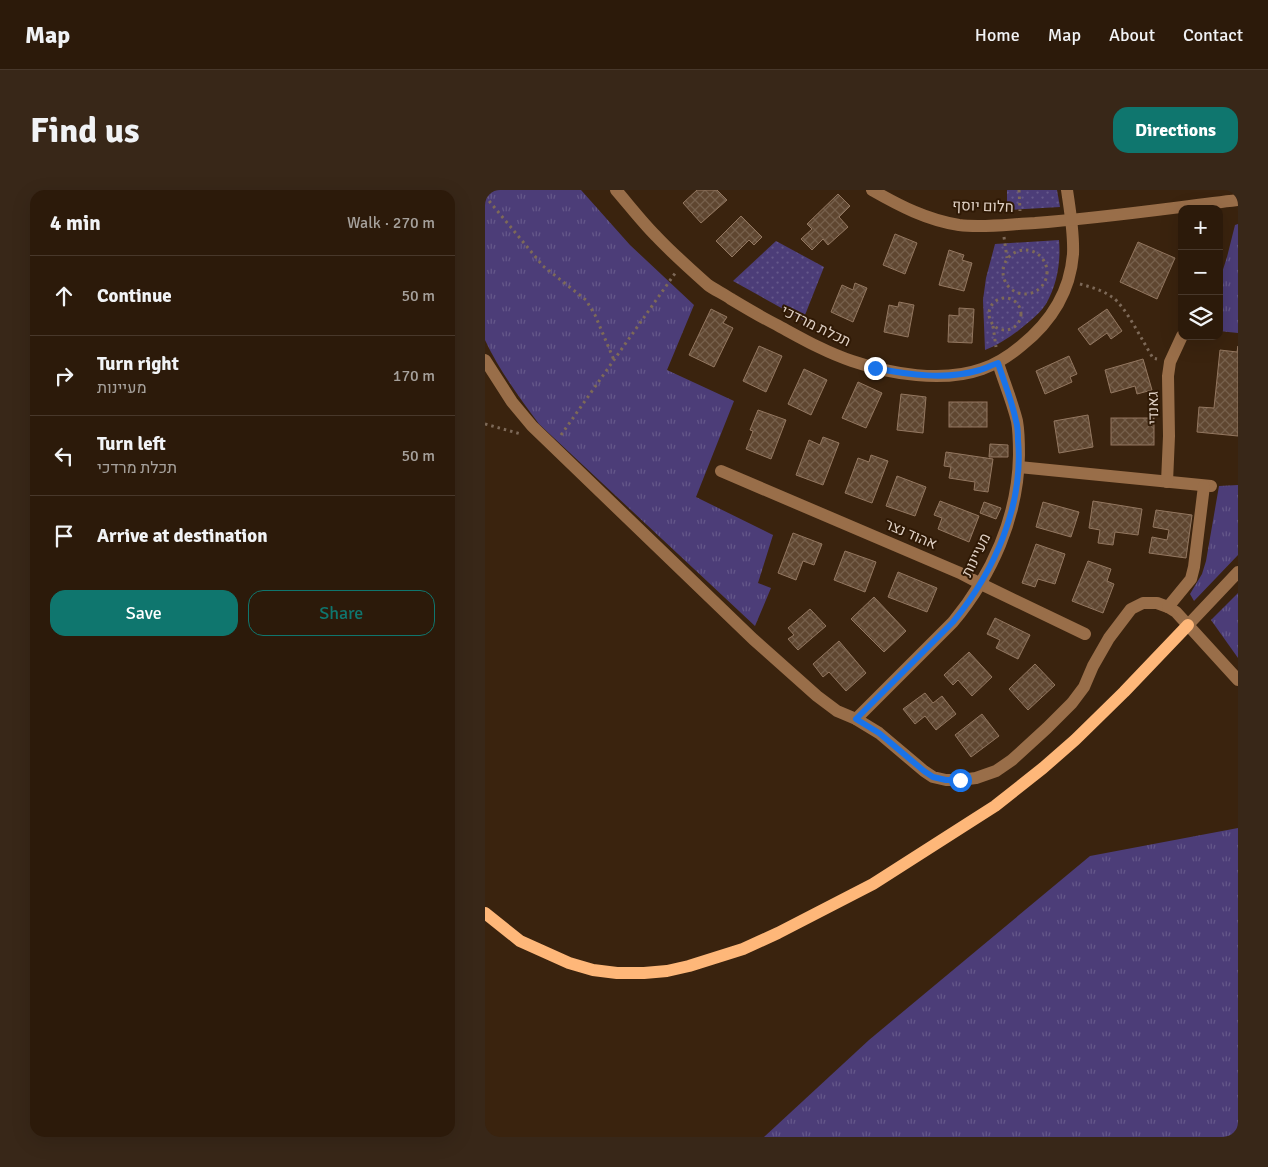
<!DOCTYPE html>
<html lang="en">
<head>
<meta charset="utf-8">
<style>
  :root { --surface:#2c1a0a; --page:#382718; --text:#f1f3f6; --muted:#a6a19c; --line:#48382b; --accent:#0f766e }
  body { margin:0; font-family:Signika,Heebo,sans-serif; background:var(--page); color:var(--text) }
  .controls { position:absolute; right:15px; top:15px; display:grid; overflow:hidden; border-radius:10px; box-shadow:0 5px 20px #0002 }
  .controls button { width:45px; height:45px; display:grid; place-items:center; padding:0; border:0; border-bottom:1px solid var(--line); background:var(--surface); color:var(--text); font:25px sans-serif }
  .stop { position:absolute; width:15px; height:15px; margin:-11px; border:4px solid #1a73e8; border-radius:50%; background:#fff }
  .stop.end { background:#1a73e8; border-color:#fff; box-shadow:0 1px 5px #0008 }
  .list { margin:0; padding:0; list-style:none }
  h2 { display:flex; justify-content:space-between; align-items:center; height:65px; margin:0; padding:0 20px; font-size:21px }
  h2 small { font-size:16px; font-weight:400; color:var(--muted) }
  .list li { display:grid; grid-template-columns:32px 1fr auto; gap:15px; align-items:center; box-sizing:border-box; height:80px; padding:0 20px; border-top:1px solid var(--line) }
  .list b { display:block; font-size:19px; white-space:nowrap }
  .list p { margin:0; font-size:16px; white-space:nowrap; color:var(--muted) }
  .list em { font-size:16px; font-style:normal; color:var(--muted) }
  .actions { display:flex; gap:10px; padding:15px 20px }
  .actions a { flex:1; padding:11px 0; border:1px solid var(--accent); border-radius:15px; text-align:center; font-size:18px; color:var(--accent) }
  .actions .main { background:var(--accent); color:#fff }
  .icon { flex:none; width:28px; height:28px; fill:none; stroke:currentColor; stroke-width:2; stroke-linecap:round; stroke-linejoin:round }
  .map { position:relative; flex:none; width:753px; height:947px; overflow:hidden; border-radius:15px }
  header { display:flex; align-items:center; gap:30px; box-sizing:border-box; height:70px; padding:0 25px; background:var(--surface); border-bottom:1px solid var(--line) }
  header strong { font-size:24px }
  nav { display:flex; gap:28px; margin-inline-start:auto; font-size:18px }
  .intro { display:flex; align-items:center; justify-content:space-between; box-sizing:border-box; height:120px; padding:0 30px }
  h1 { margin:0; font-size:35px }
  .button { padding:12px 22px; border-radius:15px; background:var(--accent); color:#fff; font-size:18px; font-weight:700 }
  main { display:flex; gap:30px; padding:0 30px }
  aside { flex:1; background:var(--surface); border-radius:15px; box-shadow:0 5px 20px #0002 }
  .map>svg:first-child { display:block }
  .grass { fill:url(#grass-tufts) }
  .park { fill:url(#park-dots) }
  .building { fill:url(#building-cross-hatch); stroke:#937760 }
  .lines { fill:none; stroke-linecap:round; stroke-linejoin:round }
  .path { stroke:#7d6958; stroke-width:3; stroke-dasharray:2.5 4; stroke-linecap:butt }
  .minor { stroke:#996e49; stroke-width:12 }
  .major { stroke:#feb779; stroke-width:12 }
  .route { stroke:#1a73e8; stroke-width:6 }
  .labels { text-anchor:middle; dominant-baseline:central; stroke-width:4; stroke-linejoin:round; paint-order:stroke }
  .street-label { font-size:15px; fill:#dfd0c4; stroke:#2f1905 }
</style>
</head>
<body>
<header>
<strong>Map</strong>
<nav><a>Home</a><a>Map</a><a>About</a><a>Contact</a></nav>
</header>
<div class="intro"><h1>Find us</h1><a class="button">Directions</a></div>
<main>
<aside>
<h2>4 min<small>Walk · 270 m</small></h2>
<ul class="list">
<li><svg class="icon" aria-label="ahead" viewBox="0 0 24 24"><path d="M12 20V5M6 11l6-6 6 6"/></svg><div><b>Continue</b></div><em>50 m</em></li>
<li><svg class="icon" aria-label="right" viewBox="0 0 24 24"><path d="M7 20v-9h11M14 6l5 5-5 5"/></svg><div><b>Turn right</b><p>מעיינות</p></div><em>170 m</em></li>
<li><svg class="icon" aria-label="left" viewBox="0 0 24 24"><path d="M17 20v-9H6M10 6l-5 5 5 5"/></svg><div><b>Turn left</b><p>תכלת מרדכי</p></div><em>50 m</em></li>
<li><svg class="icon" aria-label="arrive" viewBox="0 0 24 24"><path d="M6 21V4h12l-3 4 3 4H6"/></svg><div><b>Arrive at destination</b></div></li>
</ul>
<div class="actions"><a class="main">Save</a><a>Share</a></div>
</aside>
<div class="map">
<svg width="753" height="947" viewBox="0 0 753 947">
  <defs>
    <pattern id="grass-tufts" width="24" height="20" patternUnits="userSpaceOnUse" patternTransform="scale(1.25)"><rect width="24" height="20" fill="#4c3d78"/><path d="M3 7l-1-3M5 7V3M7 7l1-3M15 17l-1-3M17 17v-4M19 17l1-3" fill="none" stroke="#65588a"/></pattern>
    <pattern id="park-dots" width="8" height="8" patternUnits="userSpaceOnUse" patternTransform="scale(1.25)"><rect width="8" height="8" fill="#4c3d78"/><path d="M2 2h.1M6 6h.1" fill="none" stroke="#65588a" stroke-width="1.8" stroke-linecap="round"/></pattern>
    <pattern id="building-cross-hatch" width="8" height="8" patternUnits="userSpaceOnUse" patternTransform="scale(1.25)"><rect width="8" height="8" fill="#5f4630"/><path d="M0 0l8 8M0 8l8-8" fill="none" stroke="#76604c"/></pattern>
  </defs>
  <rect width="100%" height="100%" fill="#3a230e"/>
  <g class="grass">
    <path d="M0,0H96L145,55L209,115L182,180L249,211L211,307L288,345L273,393L286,398L270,436L54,234C34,207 14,180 0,150Z"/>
    <path d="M753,34V143L734,141V92L742,67L750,35Z"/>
    <path d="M753,295V365L709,411L705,404L717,384L721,371L734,296Z"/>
    <path d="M753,403V468L726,430Z"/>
    <path d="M753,638V947H279L384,850L605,666Z"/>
  </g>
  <g class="park">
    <path d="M522,0H572L575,17L522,20Z"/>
    <path d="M574,50C576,72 572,95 561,114C557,120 551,126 545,131C531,143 518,153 500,160L498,110L501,88L510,54Z"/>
    <path d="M291,51L339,77L318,130L248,91Z"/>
  </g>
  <g class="building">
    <path d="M212,0H232L242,10L216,33L198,13Z"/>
    <path d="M353,4L365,16L354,27L363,37L343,55L338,49L327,60L316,49L327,39L322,34Z"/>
    <path d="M256,26L277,47L269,55L264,50L247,67L231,51Z"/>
    <path d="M410,44L432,53L420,84L398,75Z"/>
    <path d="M653,52L690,68L672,109L635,92Z"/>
    <path d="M464,60L479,65L477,70L487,73L479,101L454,95Z"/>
    <path d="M370,93L382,98L368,132L346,122L357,95L368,100Z"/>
    <path d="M414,112L429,115L423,147L399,142L404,115L413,117Z"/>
    <path d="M474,118L489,119L487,153L463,152L464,125L474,126Z"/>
    <path d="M226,119L242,127L238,133L248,138L229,177L204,165Z"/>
    <path d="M622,119L637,141L626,149L622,143L605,155L593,139Z"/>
    <path d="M274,156L297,166L281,202L258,191Z"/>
    <path d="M753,156V246L712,242L714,217L729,218L735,160L752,162Z"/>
    <path d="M584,166L592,184L585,187L587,192L560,204L551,181Z"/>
    <path d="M658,169L667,200L652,204L650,196L626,203L620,180Z"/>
    <path d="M319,179L342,190L326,225L303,214Z"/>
    <path d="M373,192L397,203L381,238L357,228Z"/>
    <path d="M416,204L441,207L438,243L412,240Z"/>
    <rect x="464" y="212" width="38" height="25"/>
    <path d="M273,220L301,230L286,269L261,259L268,241L265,240Z"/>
    <path d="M603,225L608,257L574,263L569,231Z"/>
    <rect x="626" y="228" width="43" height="27"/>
    <path d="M338,247L354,253L338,295L311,285L324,250L335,255Z"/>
    <path d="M505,254L523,255V267H504Z"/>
    <path d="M461,262L508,269L503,302L489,300L490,292L464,288L466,277L459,276Z"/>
    <path d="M386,265L403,271L387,313L360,303L373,268L384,272Z"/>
    <path d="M412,286L441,297L430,326L401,316Z"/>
    <path d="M455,311L494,326L484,352L453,339L457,328L449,325Z"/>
    <path d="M608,311L657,319L653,345L630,342L628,355L613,353L615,340L604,338Z"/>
    <path d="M499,312L516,318L511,329L495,323Z"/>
    <path d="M558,312L594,322L586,347L551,337Z"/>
    <path d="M671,320L707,325L701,368L664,363L667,347L682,350L684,340L668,337Z"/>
    <path d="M308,343L337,354L329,375L318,371L311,390L293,383Z"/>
    <path d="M551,354L580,364L570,394L553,389L550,397L537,393Z"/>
    <path d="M360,361L391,372L380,402L349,390Z"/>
    <path d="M603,371L626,379L622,391L629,394L618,423L587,411Z"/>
    <path d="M413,382L452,398L442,422L403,407Z"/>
    <path d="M389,407L421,441L399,462L366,429Z"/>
    <path d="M325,419L341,436L313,460L303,449L309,445L303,438Z"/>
    <path d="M510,428L545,445L533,469L511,458L515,450L502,444Z"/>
    <path d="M354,451L381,483L361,501L344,482L338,487L328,474Z"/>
    <path d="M484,462L507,487L487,506L473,490L468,495L459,485Z"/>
    <path d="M550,474L570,495L543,520L524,499Z"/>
    <path d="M440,503L448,513L457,506L471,524L451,540L440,526L430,534L418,519Z"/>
    <path d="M497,524L514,546L486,567L470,545Z"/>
  </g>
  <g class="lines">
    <g class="path">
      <path d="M534,0L535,21"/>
      <path d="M0,6L58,76L101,110L110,125L129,170"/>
      <path d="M519,47L522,68"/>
      <circle cx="540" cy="82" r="22"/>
      <path d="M595,94C606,97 617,100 627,107C640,115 659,154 668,168L672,169"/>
      <circle cx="520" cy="124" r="16"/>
      <path d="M508,136L511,157"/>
      <path d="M0,234L36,244"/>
      <path d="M76,245L191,82"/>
    </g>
    <g class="minor">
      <path d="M131,0C144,15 157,32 171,46C187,63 205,79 223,95C230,100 239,104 246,109C261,118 276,127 292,135C316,148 340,162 367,171C405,184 458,193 497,179C511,174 524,166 536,156C566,132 585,103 588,64C589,43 585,21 582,0"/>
      <path d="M387,0C415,16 442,30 474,35C499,38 525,34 550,33C618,28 685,18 753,10"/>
      <path d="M0,170L27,212L47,236L268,449L332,506L352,521L371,529L394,543L439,581L448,587L461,590H475L491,588L511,581L527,570L562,538L587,513L599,497L608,476L624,448L646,419L658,413H672L683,417L691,422L753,490"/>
      <path d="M534,277L726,296"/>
      <path d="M236,281L475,383L496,394L600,444"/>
      <path d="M682,292L684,246L683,186L685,172L697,146"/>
      <path d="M683,417L706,389L709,377L719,296"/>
      <path d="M703,435L753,382"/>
      <path d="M371,529L468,432C507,385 533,327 534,265C534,254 534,242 532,231C527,211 519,192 513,173"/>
    </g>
    <path class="major" d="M0,723L35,751L84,773L108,780L132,783H159L182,781L204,776L258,759L293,743L388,694L510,616L558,578L590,550L639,502L703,435"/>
  </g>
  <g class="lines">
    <path class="route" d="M390,178C424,185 461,190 495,180C501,178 507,175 513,173C519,192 527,211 531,231C533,237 533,244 533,250C539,316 509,382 468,432L371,529L394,543L439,581L448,587L461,590H475"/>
  </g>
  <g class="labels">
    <g class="street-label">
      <text transform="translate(498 16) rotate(2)">חלום יוסף</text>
      <text transform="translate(331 136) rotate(26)">תכלת מרדכי</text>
      <text transform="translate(668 218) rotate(-91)">גאנדי</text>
      <text transform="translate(426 344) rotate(23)">אהוד נצר</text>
      <text transform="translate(491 365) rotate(-64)">מעיינות</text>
    </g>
  </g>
</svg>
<div class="controls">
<button>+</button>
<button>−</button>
<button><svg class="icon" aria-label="layers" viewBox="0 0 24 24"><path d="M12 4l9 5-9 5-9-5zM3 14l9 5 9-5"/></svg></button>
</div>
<div class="stop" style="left:475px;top:590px"></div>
<div class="stop end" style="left:390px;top:178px"></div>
</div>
</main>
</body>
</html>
